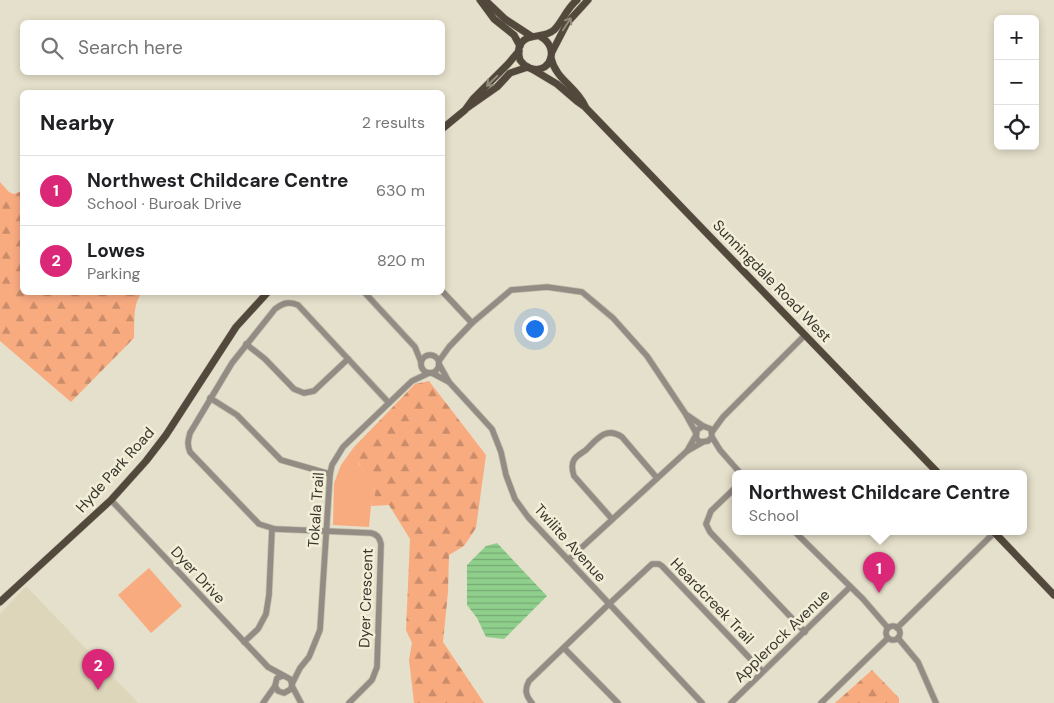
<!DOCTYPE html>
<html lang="en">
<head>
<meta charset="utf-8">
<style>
  :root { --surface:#fff; --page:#f6f6f6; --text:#202124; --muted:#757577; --line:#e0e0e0; --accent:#db2777 }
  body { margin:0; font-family:"DM Sans",sans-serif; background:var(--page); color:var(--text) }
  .controls { position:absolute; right:15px; top:15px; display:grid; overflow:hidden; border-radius:8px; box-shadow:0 2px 8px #0003 }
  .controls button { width:45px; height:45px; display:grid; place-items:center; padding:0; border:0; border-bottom:1px solid var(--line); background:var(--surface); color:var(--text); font:25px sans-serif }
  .you { position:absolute; left:534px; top:328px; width:18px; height:18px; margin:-12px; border:4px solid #fff; border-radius:50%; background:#1a73e8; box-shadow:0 0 0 8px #1a73e833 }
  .badge { display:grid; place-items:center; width:32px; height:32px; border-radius:50%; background:var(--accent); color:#fff; font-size:16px; font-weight:700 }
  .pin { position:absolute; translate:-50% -41px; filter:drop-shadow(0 1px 2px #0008) }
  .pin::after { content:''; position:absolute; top:26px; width:18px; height:15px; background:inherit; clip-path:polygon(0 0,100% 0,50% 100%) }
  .popup { position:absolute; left:732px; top:470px; width:295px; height:65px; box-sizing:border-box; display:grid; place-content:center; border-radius:8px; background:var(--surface); filter:drop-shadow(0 1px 4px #0005); font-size:16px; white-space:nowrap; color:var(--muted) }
  .popup b { font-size:19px; color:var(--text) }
  .popup::after { content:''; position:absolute; left:50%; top:100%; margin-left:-10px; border:10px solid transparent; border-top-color:var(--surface) }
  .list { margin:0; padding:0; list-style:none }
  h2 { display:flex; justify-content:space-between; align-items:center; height:65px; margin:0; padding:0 20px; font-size:21px }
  h2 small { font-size:16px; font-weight:400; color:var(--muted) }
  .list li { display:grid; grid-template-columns:32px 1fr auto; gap:15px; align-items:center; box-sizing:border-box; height:70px; padding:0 20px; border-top:1px solid var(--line) }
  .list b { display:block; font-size:19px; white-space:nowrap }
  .list p { margin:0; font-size:16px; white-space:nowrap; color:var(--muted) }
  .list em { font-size:16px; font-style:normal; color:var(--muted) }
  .icon { flex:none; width:28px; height:28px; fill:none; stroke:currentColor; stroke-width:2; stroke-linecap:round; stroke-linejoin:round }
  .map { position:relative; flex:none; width:1054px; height:703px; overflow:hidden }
  .search { position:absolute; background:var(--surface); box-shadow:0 2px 8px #0003; left:20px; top:20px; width:425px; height:55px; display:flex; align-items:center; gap:12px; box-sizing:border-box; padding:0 18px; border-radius:8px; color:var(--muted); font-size:19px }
  .panel { position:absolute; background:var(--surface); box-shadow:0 2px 8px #0003; left:20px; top:90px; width:425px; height:205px; border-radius:8px }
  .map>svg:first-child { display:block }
  .built { fill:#ddd6ba }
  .forest { fill:url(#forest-firs) }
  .park { fill:#f9ab80 }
  .water { fill:url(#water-rules) }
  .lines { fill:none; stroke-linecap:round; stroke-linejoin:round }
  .minor-casing { stroke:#c3beac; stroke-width:7 }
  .major-casing { stroke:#c3beac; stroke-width:8 }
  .minor { stroke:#928c84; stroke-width:5.5 }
  .major { stroke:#52483b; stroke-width:7 }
  .oneway { stroke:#928a7a }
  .labels { text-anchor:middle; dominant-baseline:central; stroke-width:5; stroke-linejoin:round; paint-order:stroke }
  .street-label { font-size:15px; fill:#39372f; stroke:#f2eed8 }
</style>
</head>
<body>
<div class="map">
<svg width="1054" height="703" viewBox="0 0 1054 703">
  <defs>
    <pattern id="forest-firs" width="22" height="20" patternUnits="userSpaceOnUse" patternTransform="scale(1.25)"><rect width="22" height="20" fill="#f9ab80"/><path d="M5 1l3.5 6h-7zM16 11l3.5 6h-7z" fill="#cb8c69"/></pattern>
    <pattern id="water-rules" width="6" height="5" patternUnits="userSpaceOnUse" patternTransform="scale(1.25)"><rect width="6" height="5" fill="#8fcf8c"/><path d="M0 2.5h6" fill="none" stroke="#76a973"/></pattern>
  </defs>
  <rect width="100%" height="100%" fill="#e5e0cb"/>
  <path class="built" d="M26,586L138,703H0V614Z"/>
  <g class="forest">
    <path d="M0,182L9,192L14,194L22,191V292L142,293C132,304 135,324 134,338L71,402L0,341Z"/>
    <path d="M429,381L486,455L476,528L464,546L449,555L448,592L443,642L484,703H414L409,660L412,643L406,630L410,539L389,505L371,506C381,486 366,479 359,463C356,458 355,452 354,447L415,384Z"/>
    <path d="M872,670L899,698V703H835Z"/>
  </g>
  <g class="park">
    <path d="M354,447L359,464L373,484L375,498L371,506L369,527L333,525L334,483L341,465Z"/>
    <path d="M149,568L182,606L151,633L118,595Z"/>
  </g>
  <path class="water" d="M497,543L547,596L504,639L486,637L477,618L467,605V565L486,546Z"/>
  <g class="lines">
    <g class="minor-casing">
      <g id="minor">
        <path d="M442,291L472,323"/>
        <path d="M364,292L415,347L421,362"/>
        <path d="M246,344L265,359L294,389L304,393L314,391L348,359"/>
        <circle cx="430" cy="364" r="9"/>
        <path d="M439,361L449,347L472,323L511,290L547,287L582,292L613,318L647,356L685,413L696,433"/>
        <path d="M439,364L449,382L492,429L501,452L506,475L515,499L528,517L702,703"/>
        <path d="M432,373L449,382"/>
        <path d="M210,398L237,415L281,460L330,474"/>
        <path d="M687,415L703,426"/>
        <path d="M712,432L723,417L805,335"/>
        <path d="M712,437L708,441L700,442L696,438L697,430L703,426L711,429L712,437L720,450L741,474"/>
        <path d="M687,451L696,435"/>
        <path d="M735,488L711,511L706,524L710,532L805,632"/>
        <path d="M111,500L268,667L290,679L292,684L291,689L284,693L278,691L275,686L277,678L283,676"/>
        <path d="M612,519L574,476C572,470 571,465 574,460C576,456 582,453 586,450C597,439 606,426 622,437L657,478"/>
        <path d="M795,532L863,599L888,628"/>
        <path d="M568,560L687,451L703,442"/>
        <circle cx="893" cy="633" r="7"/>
        <path d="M897,628L995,532"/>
        <path d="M898,638L918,662L936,703"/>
        <path d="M244,642L258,629L266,614L269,595L272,529"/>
        <path d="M564,648L618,703"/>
        <path d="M292,684L300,668L309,657L320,630L330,474L332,465L343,447L412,381L429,373"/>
        <path d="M292,686L301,703"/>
        <path d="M263,703L275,686"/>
        <path d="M349,703L372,680L377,667L381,544C380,538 377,534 371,533L275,529L259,524L190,452C187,444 188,441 190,433L232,363L275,309C283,303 289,301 298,305L389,403"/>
        <path d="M532,703C526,696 524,690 529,681L609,604L652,564H659L662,566L762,671"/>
        <path d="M731,703L850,587"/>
        <path d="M821,703L888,638"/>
      </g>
    </g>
    <g class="major-casing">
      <g id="major">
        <path d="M480,0L494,19L514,35L520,46"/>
        <path d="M485,0L505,19L531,36"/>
        <path d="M541,37C559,47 552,73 532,69C527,68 523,64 520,60C519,56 518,52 519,48C524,31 543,40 554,30C563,21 566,9 577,0"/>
        <path d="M552,52L567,23L588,0"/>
        <path d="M551,58C556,80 576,86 585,106"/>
        <path d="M532,69L557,84L578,102L585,107L939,474"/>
        <path d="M467,108L497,87L510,73L528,67"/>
        <path d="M442,129L465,110L473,99L508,64L519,51"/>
        <path d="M994,532L1054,595"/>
        <path d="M0,602L111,500L146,461L166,435L236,327L268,292"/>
      </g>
    </g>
    <use href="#minor" class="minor"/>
    <use href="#major" class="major"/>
  </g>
  <defs><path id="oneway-shaft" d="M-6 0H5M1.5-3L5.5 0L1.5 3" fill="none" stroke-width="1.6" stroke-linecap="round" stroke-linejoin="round" transform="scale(1.25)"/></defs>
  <g class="oneway">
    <use href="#oneway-shaft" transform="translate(567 24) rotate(-57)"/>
    <use href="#oneway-shaft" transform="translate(492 81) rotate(136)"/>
  </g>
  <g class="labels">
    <g class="street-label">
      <text transform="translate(772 281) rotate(46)">Sunningdale Road West</text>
      <text transform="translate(115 470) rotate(-48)">Hyde Park Road</text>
      <text transform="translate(316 510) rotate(-86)">Tokala Trail</text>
      <text transform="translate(570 543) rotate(48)">Twilite Avenue</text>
      <text transform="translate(198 575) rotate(47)">Dyer Drive</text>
      <text transform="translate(366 598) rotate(-88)">Dyer Crescent</text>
      <text transform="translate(712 601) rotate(46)">Heardcreek Trail</text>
      <text transform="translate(782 636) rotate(-44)">Applerock Avenue</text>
    </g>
  </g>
</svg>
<div class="controls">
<button>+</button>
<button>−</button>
<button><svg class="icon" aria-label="locate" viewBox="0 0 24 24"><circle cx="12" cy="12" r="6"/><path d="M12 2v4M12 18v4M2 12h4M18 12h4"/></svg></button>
</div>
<div class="you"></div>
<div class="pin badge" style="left:879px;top:593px">1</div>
<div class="popup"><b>Northwest Childcare Centre</b>School</div>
<div class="pin badge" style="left:98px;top:690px">2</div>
<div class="search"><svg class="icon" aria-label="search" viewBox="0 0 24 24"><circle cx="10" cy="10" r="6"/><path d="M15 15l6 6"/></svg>Search here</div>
<section class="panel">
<h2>Nearby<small>2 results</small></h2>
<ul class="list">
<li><span class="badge">1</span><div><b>Northwest Childcare Centre</b><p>School · Buroak Drive</p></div><em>630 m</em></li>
<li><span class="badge">2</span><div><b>Lowes</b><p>Parking</p></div><em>820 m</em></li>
</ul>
</section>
</div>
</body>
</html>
